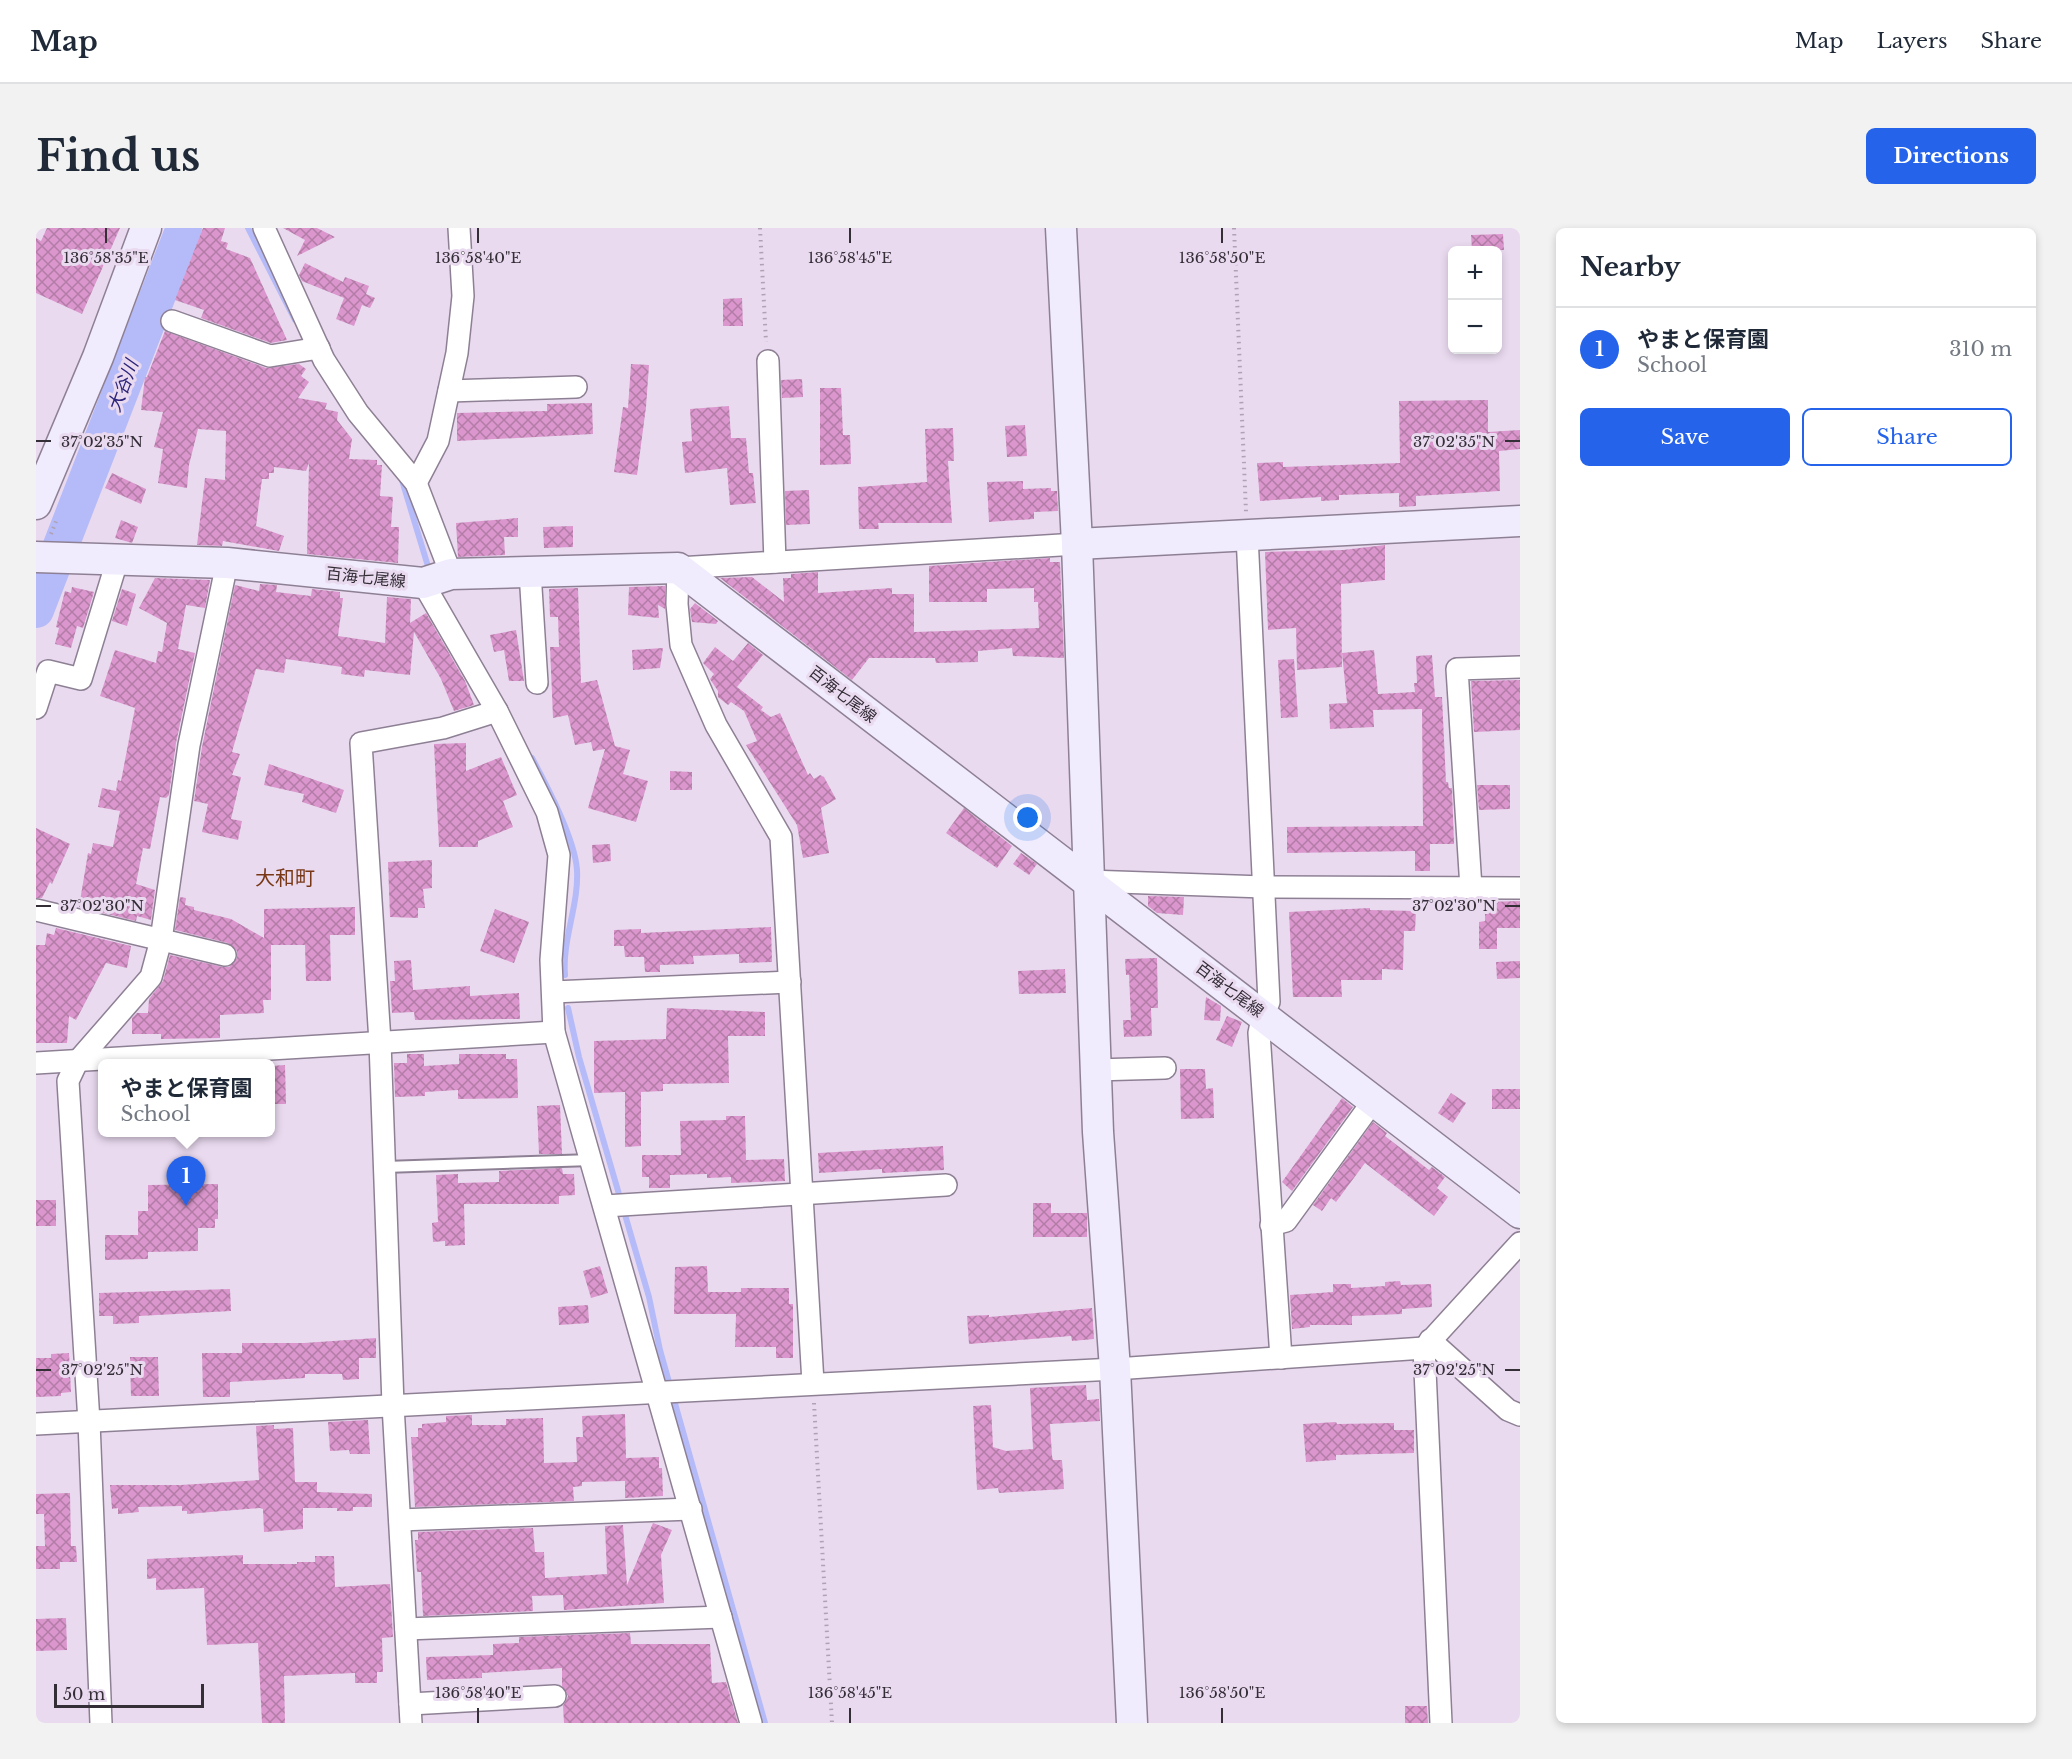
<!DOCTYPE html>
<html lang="en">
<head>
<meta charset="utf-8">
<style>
  :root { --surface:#fff; --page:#f2f2f3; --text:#1f2937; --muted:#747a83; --line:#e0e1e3; --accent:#2563eb }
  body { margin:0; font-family:"Libre Baskerville","Noto Sans JP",serif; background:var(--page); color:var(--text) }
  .controls { position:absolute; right:18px; top:18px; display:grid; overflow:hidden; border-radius:9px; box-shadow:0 3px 9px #0003 }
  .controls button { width:54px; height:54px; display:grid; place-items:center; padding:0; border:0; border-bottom:2px solid var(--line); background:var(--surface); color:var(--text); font:30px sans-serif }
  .scale { position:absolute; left:18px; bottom:15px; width:150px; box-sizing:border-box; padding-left:6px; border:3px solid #342e37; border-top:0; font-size:16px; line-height:21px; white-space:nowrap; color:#342e37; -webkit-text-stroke:4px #eadaf0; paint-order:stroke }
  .you { position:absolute; left:992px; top:590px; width:21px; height:21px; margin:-15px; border:4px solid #fff; border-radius:50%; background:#1a73e8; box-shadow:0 0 0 9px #1a73e833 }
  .badge { display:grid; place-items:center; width:39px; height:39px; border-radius:50%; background:var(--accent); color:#fff; font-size:20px; font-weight:700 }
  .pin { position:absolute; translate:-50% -50px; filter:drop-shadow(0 2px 3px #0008) }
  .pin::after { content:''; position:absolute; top:32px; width:21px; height:18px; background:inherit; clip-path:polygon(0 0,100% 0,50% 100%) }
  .popup { position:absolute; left:62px; top:831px; width:177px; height:78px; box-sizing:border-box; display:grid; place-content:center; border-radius:9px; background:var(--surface); filter:drop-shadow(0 2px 4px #0005); font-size:20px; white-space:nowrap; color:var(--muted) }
  .popup b { font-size:22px; color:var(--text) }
  .popup::after { content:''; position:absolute; left:50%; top:100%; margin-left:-12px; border:12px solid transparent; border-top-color:var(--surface) }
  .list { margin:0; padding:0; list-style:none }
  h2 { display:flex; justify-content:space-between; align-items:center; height:78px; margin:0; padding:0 24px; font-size:26px }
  h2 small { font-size:20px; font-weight:400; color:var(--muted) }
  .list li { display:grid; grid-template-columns:39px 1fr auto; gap:18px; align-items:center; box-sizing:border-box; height:84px; padding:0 24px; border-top:2px solid var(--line) }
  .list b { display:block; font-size:22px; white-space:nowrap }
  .list p { margin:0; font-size:20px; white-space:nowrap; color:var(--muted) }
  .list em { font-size:20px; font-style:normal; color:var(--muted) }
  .actions { display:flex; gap:12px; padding:18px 24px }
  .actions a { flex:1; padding:14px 0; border:2px solid var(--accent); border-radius:9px; text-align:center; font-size:21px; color:var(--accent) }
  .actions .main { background:var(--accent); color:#fff }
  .map { position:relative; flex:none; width:1484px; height:1495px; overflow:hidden; border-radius:9px }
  header { display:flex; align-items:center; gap:36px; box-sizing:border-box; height:84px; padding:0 30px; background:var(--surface); border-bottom:2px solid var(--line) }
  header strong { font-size:28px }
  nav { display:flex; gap:33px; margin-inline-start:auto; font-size:21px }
  .intro { display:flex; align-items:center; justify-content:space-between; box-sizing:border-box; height:144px; padding:0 36px }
  h1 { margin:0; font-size:42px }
  .button { padding:15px 27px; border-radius:9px; background:var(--accent); color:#fff; font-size:21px; font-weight:700 }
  main { display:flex; gap:36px; padding:0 36px }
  aside { flex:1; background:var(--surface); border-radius:9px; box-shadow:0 3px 9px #0003 }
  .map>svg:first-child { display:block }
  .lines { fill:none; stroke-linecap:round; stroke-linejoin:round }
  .stream { stroke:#b4bbf8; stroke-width:6 }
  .river { stroke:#b4bbf8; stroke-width:36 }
  .building { fill:url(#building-cross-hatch) }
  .lane-casing { stroke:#8e8094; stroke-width:14 }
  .street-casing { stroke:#8e8094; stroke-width:24 }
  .secondary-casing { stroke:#8e8094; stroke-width:33 }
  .path { stroke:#afa2b4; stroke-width:4; stroke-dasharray:1.5 4.5; stroke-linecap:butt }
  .lane { stroke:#fff; stroke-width:10 }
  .street { stroke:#fff; stroke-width:21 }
  .secondary { stroke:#f0ebfd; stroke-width:30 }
  .ticks { fill:none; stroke:#342e37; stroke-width:2 }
  .labels { text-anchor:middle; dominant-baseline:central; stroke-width:6; stroke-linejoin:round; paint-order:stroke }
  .street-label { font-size:16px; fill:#342e37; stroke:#eadaf0 }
  .water-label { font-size:18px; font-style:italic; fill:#2c257a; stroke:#eadaf0 }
  .quarter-label { font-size:20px; fill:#783815; stroke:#eadaf0 }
  .ticks-label { font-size:15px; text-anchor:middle; fill:#342e37; stroke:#eadaf0; stroke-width:6; stroke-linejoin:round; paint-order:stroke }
</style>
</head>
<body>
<header>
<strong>Map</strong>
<nav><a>Map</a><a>Layers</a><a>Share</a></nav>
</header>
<div class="intro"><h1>Find us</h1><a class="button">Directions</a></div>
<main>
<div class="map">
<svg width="1484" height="1495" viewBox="0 0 1484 1495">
  <defs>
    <pattern id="building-cross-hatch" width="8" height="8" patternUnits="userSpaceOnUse" patternTransform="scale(1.5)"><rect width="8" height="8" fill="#db97cd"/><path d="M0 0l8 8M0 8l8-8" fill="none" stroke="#b27ca7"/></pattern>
  </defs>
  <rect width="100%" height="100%" fill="#eadaf0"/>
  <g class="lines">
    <g class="stream">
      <path d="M212,0L259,92"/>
      <path d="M365,249L394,345"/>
      <path d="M496,530C511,558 539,611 541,642C543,677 526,712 529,747"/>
      <path d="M532,780L543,829L613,1069L624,1122L729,1495"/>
    </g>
    <path class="river" d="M0,382L148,0"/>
  </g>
  <g class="building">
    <path d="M11,0H84L46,86L0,65V10L5,13Z"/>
    <path d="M167,0H189L185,13L192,15L190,21L214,30L251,112L235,115L165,90L168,82L139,72Z"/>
    <path d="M247,0H281L299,9L261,28L269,12Z"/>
    <path d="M1467,6L1468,22H1436L1435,7Z"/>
    <path d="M269,35L307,54L309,49L333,58L330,66L339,70L334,80L326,77L318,98L300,91L308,70L266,53L263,47Z"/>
    <path d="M706,70L707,98H687V71Z"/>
    <path d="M129,103L230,140L263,136L270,141L265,148L273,154L262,170L291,175L289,181L302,184L301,192L316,211L313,231L341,232V237H346L344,268L357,269L355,299H363L362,335L271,326L273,235L270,243L238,239V245H233V251H226L220,298L248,308L243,323L187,313L186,318L161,317L169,250L189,252L190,203L162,201L153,237L151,260L122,255L127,221L118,219L127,184L105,182L109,149H111Z"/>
    <path d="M595,136L613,137L610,179L601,247L578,244L587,179L592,180Z"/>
    <path d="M766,151L767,169L746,170L745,152Z"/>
    <path d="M784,160H805L807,207H814L815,236L784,237Z"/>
    <path d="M1452,172V204L1484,202V221L1463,223L1464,263L1380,268V278L1363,279V265L1303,267V272L1285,273V269L1224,273L1221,235L1247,234V239L1364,235L1363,173Z"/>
    <path d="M556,175L557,206L421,213V185L511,183V176Z"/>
    <path d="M693,178L695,210H710L713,245H717L720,275L694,277L691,240L649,245L646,214L656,213L654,181Z"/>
    <path d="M989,197L991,228L971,229L969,198Z"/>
    <path d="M917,200L918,233H912L916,295H842L843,301H823L822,259L891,254L889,201Z"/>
    <path d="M76,245L110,261L105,276L69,260Z"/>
    <path d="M987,253V261L1015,260V263H1021L1022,283L998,284V291L953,294L951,254Z"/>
    <path d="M773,262L774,296L750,297L749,263Z"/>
    <path d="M482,290V309H468L469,327L422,329L420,295Z"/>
    <path d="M85,292L102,299L96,315L79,310Z"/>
    <path d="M537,298V319L508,320L507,299Z"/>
    <path d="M1349,317V352L1305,356L1306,439L1261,442L1260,400L1232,402L1229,324L1307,322Z"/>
    <path d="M1014,330V334H1024L1028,430L977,428L976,420L942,423V434L900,435L899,430H833L816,452L684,350L716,349L748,374L747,350H755V346L782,344V365L856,360V366H878V404L1003,400L1002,374H998V360L951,361V374H893V338Z"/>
    <path d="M119,350L174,352L169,380L150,377L142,421L159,425L140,515L133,567L130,570L124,569L114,621L107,620L100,656L119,662L115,692L101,688L100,693L43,679L52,625L55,626L57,615L77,619L84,583L62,579L66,560L80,563L82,552L85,553L99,480L64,468L79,422L120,435L122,423L126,424L131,395L103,380Z"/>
    <path d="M224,356L241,357L240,364L275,368L276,361L304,364V370H307L302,408L349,415L351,369L375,371L374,395L390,385L429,453L438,477L418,483L405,451L378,404L374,447L329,442L328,449L305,446L306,439L250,431L248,445L220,441L196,524L204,526L196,547L205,549L195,591L206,593L202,612L166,604L172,576L158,573L166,519L199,357L223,363Z"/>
    <path d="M629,358V381L622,377L623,390L592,387L593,359Z"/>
    <path d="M36,359L58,364L47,400L41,398L35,420L19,416L23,400L20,399L29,363L35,365Z"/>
    <path d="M542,360L545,455L561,452L579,518L594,522L587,546L612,553L600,594L552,580L569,521L557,523L555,514L539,517L532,487L517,490L514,419H523L522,389H514L513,361Z"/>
    <path d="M86,361L100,366L91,398L76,393Z"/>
    <path d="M659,375L682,393L680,396L656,394L654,381Z"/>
    <path d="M480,402L488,453H473L468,422L458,424L454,407Z"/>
    <path d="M712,415L727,427L701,459L727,479L725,482L735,489L744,485L772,547L774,545L778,551L784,547L788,549L800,571L785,580L793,625L767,630L761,597L710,517L721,513L708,483L695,474L692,477L682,469V463L674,451L678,446L667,435L679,419L697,433Z"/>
    <path d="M627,420L624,440L597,442L596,422Z"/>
    <path d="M1338,422L1342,466L1379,464L1378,455H1381L1380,428L1396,427L1399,469H1406L1410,554H1412L1413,560H1416L1418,616H1394V643H1379V623L1251,625V599L1387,598L1386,481L1337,482L1338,499L1294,501L1293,476L1311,475L1306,425Z"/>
    <path d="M1258,431L1262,489L1245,490L1242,432Z"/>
    <path d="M1484,452V502L1438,504L1435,453Z"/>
    <path d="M430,515V543L465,529L481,567L467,573L477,599L442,613V619H403L398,516Z"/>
    <path d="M233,536L308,562L300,585L266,574L268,566L228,557Z"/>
    <path d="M634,543L656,544V562H634Z"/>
    <path d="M1441,557H1474V581L1443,582Z"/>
    <path d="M928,580L976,618L961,640L910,605Z"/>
    <path d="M0,600L34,616L16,656L14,654L6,670H0Z"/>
    <path d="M574,616L575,633L557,635L556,617Z"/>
    <path d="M985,625L1001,636L993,647L977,636Z"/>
    <path d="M396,632V660L387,661L389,680H382V690L354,689L352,634Z"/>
    <path d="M1112,668L1148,669L1147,687L1121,685L1112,678Z"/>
    <path d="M144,669L150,670L149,677L158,679V682L195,691L228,710V681L319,679V707H294L295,753H270L269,717H235V772H227L228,785L184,787V810L125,811V806H96V790L101,785H112L113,771L127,753L134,727L187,739H193L201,730V723L192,715L139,702Z"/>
    <path d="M1484,673V700H1461V721H1443V694L1449,693V674Z"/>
    <path d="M1334,680V682L1380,683L1379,703H1368L1367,742L1346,741V752H1305L1306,769H1257L1253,684Z"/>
    <path d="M459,681L493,694L478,735L444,723Z"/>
    <path d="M735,699L736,734L703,735V726L657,728L658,736L624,737V744H609L608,729H589L588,718H578V702L605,701V705Z"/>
    <path d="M20,700L95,718L91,740L70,735L40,792L33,788L31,815H0V717H9L11,705L18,707Z"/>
    <path d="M1121,730L1122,780H1115L1116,808L1088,809L1087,792H1095L1093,747H1090L1089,731Z"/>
    <path d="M375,732L377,762L434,758V768L483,765L484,791L379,792L378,784L356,785L354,753H359L358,733Z"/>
    <path d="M1484,733V750L1461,751L1460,734Z"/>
    <path d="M1029,741L1030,765L983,766L982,743Z"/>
    <path d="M1170,769L1185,778L1184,793L1168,792Z"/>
    <path d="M631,780L729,784V808H692L693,855L627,856V863L605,864V918L589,919V864L558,865V813L630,811Z"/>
    <path d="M1191,788L1206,794L1196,819L1180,812Z"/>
    <path d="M371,826H388V838L423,836V826H470V831H481L482,870L422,871V862L389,864V868L359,869L358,835H371Z"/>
    <path d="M249,837L250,876H234V838Z"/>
    <path d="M1144,841H1169L1170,861L1177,860L1178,890L1145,891Z"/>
    <rect x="1456" y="861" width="28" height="20"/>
    <path d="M1415,865L1430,875L1417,895L1402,885Z"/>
    <path d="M1306,870L1317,879L1256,963L1246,954Z"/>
    <path d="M524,877L526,926H503L501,878Z"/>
    <path d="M690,888H709L710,932L748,931L749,953L695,955V949L671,950V946L634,947V960H613V949H606V927H645L644,893L690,892Z"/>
    <path d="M1337,894L1351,905L1349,908L1393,942L1396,939L1409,949L1401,960L1412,969L1398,988L1329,935L1300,974L1295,970L1286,983L1277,977Z"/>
    <path d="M907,918L908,942L846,945V941L783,945L782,925Z"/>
    <path d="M526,940L527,946H538L539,967L523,968V976H428L429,1017L409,1018V1013L397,1014L396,995L402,994L400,947L422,946V955L463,954V943Z"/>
    <path d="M182,956V991H179V1000H162V1023L112,1024V1031L69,1032V1007H102V983H112V957Z"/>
    <rect x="0" y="972" width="20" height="26"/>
    <path d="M997,975H1015V985H1051V1009H997Z"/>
    <path d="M564,1038L572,1065L555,1070L547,1043Z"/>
    <path d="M671,1038L672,1064H705V1060H753V1076H757V1130H740V1119H699L700,1086H638L639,1039Z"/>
    <path d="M1364,1053L1365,1057L1395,1056L1396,1079L1366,1081V1086L1316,1088V1097H1274V1099L1256,1101L1254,1067L1297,1064V1056H1315V1060L1349,1058V1054Z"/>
    <path d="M194,1061L195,1083L103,1088V1095L77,1096V1088H63V1065Z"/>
    <path d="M552,1077L553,1095L523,1097L522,1079Z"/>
    <path d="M1056,1080L1058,1111L1036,1113L1035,1108L933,1116L931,1088L953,1087V1089Z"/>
    <path d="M340,1110V1130H323V1151L307,1152L306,1146H269V1150L194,1154V1169H167L166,1125H206V1115H268Z"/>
    <path d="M33,1125L35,1164L25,1165V1168L0,1169V1130H15V1126Z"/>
    <path d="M94,1129H122L123,1168H95Z"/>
    <path d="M1050,1157L1051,1172L1063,1171L1064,1193L1014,1196L1016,1228L1017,1232H1026L1028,1261L963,1265L962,1260L941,1262L937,1178L955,1177L957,1219L970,1223L997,1221L994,1160Z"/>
    <path d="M589,1186L590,1230L623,1229V1240H626L627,1268L589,1270V1253L546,1254V1258L537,1259L538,1273L379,1279L375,1209H382V1200H386V1196L410,1194V1188L436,1187V1197H470V1191L507,1190L508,1235L541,1234L540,1209H547L546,1188Z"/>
    <path d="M332,1192L334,1226H314L313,1222L294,1223L292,1194Z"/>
    <path d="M1300,1194L1301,1196L1358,1195V1202H1378V1225L1300,1227V1232L1270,1234L1267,1196Z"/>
    <path d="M238,1197V1201L257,1200L259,1254H281V1264L336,1266V1279H317V1283H301V1280H267V1301L228,1304L227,1281L224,1280L151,1286V1283H146V1278L102,1279L103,1284L82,1286V1280L76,1281L74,1257H145L223,1252L220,1198Z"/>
    <path d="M34,1265L35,1318H40L41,1334H24V1341H0V1318H9L8,1286H0V1266Z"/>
    <path d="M617,1295L636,1302L625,1327L628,1375L528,1382L527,1367L496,1368L497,1383L387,1388L385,1344H381L379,1312H382V1304L497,1300L499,1324H508L509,1350L571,1346L569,1298L587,1297L591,1357Z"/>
    <path d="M207,1327V1336H261V1334H279V1328H298L299,1359L354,1356L357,1409L346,1410L347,1444H341V1455H319V1445L248,1448L249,1495H226L222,1415L171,1417L168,1360L120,1362V1350L111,1351V1331Z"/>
    <path d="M30,1390L31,1422L0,1423V1391Z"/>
    <path d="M594,1405L595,1416H674L676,1455L690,1454L702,1495H528L527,1478L532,1468L526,1458V1440L446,1445V1450L391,1452L390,1429L457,1427V1416L483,1415V1409Z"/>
    <path d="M1369,1478H1391L1392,1495H1369Z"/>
  </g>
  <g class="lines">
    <g class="lane-casing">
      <path id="lane" d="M349,939L556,932"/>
    </g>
    <g class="street-casing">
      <g id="street">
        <path d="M228,0L288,132L322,185L380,255L415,346"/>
        <path d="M136,93L234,128L283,120"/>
        <path d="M732,133L739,334"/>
        <path d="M413,163L540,159"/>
        <path d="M380,255L402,213L421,125L427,68L423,0"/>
        <path d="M1211,307L1233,774L1227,786L1223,805L1245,1130"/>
        <path d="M494,344L501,455"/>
        <path d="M387,355L461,483L511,584L523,627L515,732L518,804L715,1495"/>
        <path d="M0,480L12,443L45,451L82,330"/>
        <path d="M1052,653L1228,659L1484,660"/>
        <path d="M1435,660L1421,441L1484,439"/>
        <path d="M0,682L189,727"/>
        <path d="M517,764L754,754"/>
        <path d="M0,835L518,804"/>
        <path d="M1059,842L1129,840"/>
        <path d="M569,978L910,957"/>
        <path d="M1235,997L1250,993L1338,872"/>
        <path d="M1394,1112L1472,1182L1484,1187"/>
        <path d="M777,1155L745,609L680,497L645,417L641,376L642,340L1041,316"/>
        <path d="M0,1196L1079,1141L1388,1120"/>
        <path d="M364,1292L655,1281"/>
        <path d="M370,1401L685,1389"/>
        <path d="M374,1476L519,1468"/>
        <path d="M65,1495L53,1194L32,853L41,834L115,749L125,712L153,517L191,335"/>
        <path d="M375,1495L357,1177L344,814L325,515L407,500L461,483"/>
        <path d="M1405,1495L1388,1120L1484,1015"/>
      </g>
    </g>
    <g class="secondary-casing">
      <g id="secondary">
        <path d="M1025,0L1041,316L1062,904L1079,1141L1096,1495"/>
        <path d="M0,276L62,129L110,0"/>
        <path d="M1041,316L1484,293"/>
        <path d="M0,329L191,335L387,355L415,346L642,340L1484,985"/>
      </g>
    </g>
    <g class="path">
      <path d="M724,0L730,114"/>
      <path d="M1198,0L1210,284"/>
      <path d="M15,306L21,291"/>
      <path d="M778,1175L796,1495"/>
    </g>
    <use href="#lane" class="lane"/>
    <use href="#street" class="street"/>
    <use href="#secondary" class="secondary"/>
  </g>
  <path class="ticks" d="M70,0V15M442,0V15M814,0V15M1186,0V15M0,213H15M1469,213H1484M0,678H15M1469,678H1484M0,1142H15M1469,1142H1484M442,1480V1495M814,1480V1495M1186,1480V1495"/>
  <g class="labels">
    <g class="street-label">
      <text transform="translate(330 349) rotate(6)">百海七尾線</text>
      <text transform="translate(807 466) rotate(38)">百海七尾線</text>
      <text transform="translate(1194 761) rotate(37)">百海七尾線</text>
    </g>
    <g class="water-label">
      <text transform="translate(87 158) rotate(-69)">大谷川</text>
    </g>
    <g class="quarter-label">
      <text x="249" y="650">大和町</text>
    </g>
  </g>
  <g class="ticks-label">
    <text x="70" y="35">136°58'35"E</text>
    <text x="442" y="35">136°58'40"E</text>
    <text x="814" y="35">136°58'45"E</text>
    <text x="1186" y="35">136°58'50"E</text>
    <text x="66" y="219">37°02'35"N</text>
    <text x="1418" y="219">37°02'35"N</text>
    <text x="66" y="683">37°02'30"N</text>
    <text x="1418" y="683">37°02'30"N</text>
    <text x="66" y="1147">37°02'25"N</text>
    <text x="1418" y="1147">37°02'25"N</text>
    <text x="442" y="1470">136°58'40"E</text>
    <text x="814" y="1470">136°58'45"E</text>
    <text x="1186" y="1470">136°58'50"E</text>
  </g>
</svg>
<div class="controls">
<button>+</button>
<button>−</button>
</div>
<div class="scale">50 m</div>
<div class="you"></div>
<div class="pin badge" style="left:150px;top:978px">1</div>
<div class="popup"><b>やまと保育園</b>School</div>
</div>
<aside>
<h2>Nearby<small></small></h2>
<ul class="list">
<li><span class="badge">1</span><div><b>やまと保育園</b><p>School</p></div><em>310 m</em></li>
</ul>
<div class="actions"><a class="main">Save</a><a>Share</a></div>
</aside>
</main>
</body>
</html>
